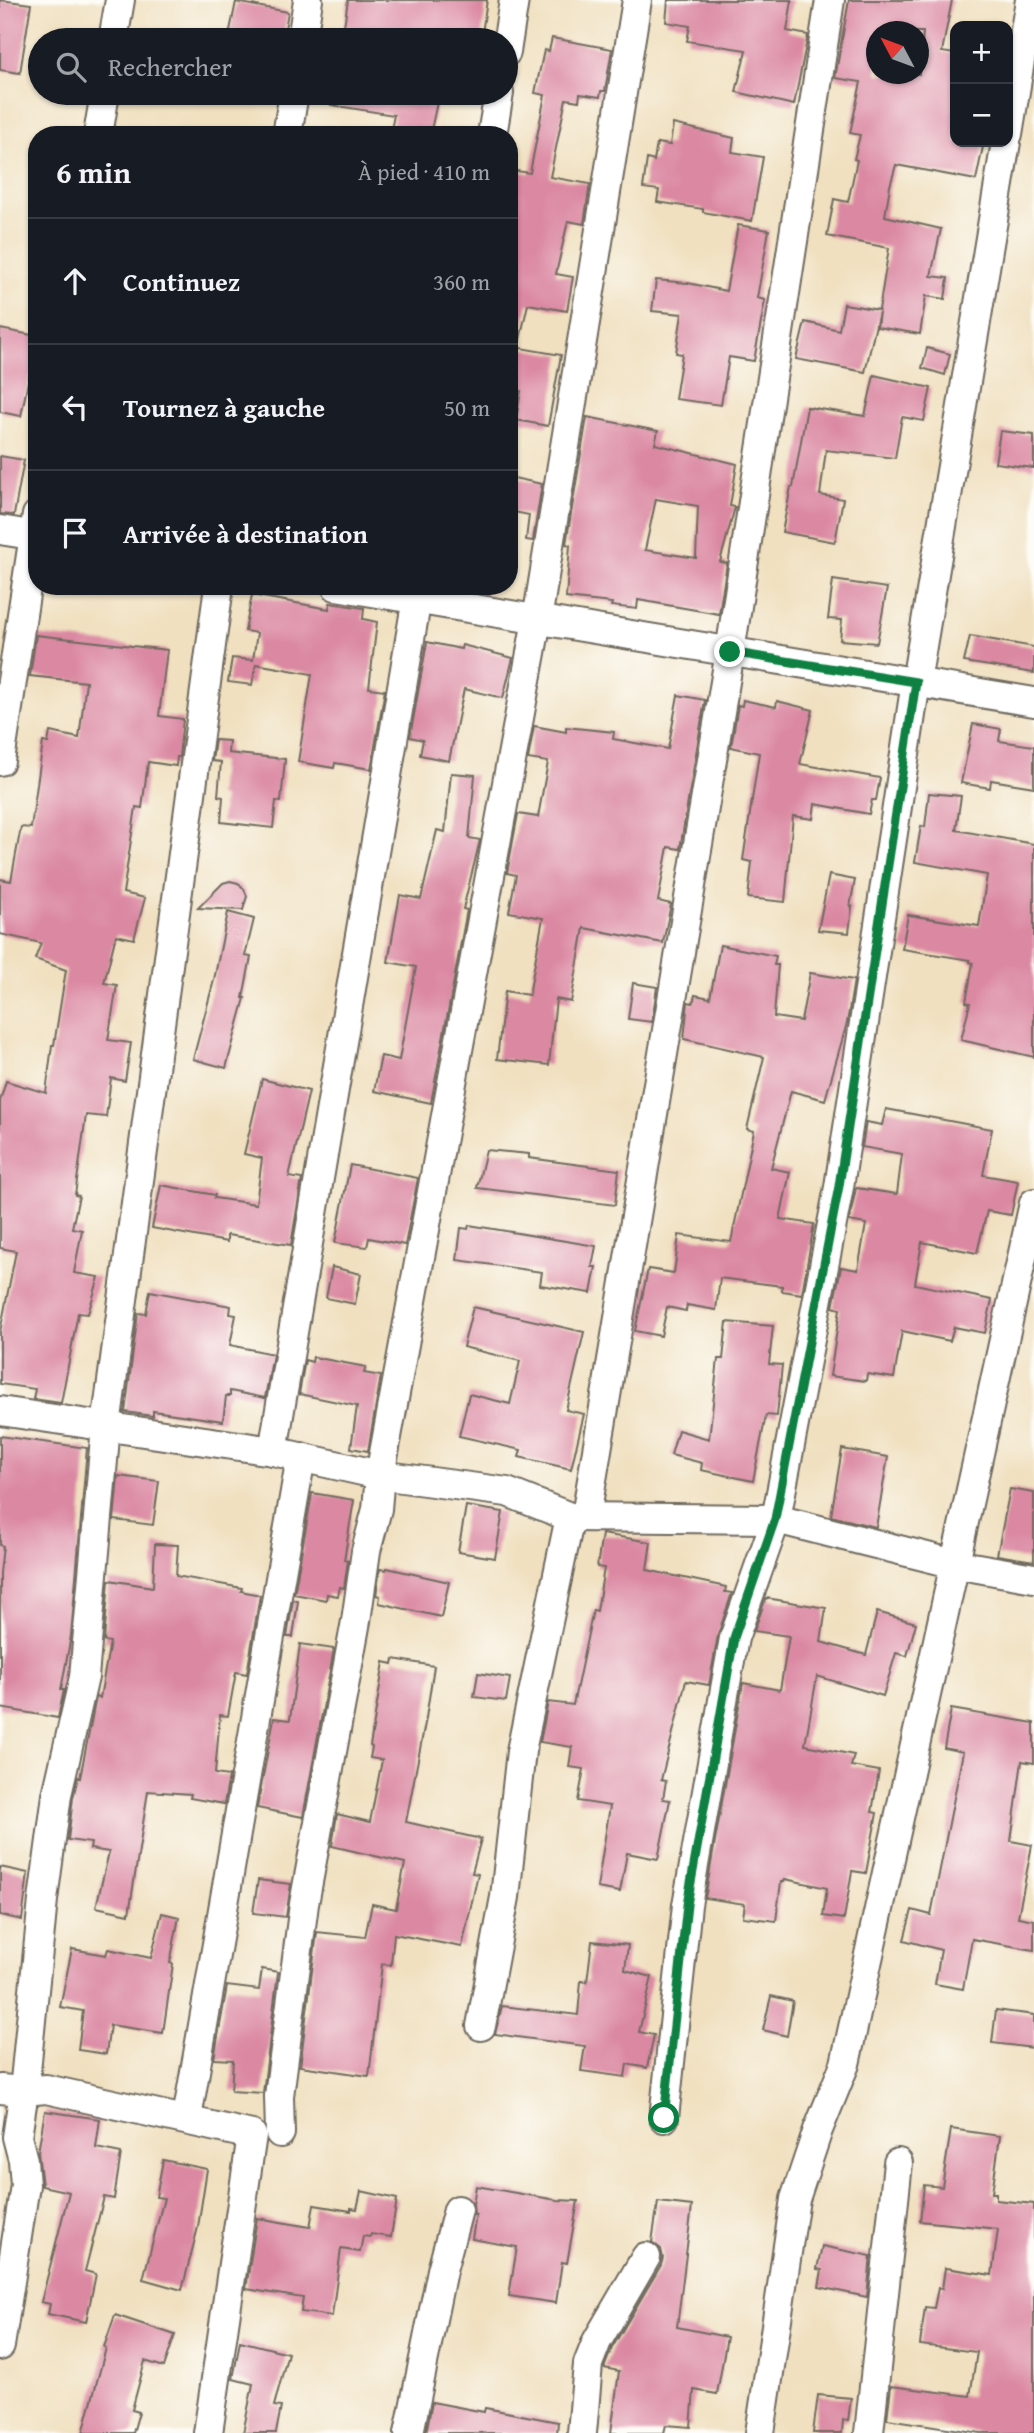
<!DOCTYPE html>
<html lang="fr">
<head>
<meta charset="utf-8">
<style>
  :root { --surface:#171b24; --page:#20242c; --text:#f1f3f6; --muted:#9ea1a6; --line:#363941 }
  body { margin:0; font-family:"Gentium Book Plus",serif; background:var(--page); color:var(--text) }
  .controls { position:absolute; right:21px; top:21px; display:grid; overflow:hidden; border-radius:14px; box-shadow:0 2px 5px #0004 }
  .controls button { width:63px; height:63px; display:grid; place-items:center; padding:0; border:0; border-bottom:2px solid var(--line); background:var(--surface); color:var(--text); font:35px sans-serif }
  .compass { position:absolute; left:866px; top:21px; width:63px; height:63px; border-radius:50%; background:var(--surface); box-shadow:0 2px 5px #0004; rotate:311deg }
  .stop { position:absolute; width:21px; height:21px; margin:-16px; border:5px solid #0b8043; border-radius:50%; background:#fff }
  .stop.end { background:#0b8043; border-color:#fff; box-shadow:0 2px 7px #0008 }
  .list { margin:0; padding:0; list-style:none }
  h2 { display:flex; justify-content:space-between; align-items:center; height:91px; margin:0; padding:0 28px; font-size:30px }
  h2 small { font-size:23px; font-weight:400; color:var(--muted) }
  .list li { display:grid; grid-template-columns:46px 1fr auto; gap:21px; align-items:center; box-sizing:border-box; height:126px; padding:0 28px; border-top:2px solid var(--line) }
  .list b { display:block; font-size:26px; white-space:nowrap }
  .list em { font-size:23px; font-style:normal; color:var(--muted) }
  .icon { flex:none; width:38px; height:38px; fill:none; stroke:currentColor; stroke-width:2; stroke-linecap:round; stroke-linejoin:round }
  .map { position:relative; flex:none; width:1034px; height:2433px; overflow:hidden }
  .search { position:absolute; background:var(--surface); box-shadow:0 2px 5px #0004; left:28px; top:28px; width:490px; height:77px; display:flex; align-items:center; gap:18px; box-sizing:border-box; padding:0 24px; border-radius:38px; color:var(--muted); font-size:26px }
  .panel { position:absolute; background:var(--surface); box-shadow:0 2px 5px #0004; left:28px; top:126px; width:490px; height:469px; border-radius:28px }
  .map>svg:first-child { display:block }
  .building { fill:#db88a3; fill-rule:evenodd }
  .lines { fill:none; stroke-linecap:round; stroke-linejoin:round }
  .minor-casing { stroke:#706a5f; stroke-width:32 }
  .minor { stroke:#fff; stroke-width:28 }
  .route { stroke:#0b8043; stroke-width:9 }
</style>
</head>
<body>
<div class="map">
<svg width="1034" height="2433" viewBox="0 0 1034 2433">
  <rect width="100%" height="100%" fill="#fdfcf7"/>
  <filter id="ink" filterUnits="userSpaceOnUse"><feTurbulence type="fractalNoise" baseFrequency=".0143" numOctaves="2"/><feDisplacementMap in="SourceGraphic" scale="14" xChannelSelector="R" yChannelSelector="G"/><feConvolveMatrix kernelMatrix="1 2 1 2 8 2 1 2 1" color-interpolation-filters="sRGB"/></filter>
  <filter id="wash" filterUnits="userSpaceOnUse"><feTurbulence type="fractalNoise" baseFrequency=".00686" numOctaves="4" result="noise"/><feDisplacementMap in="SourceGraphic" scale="28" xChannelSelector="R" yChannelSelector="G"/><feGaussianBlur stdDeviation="1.57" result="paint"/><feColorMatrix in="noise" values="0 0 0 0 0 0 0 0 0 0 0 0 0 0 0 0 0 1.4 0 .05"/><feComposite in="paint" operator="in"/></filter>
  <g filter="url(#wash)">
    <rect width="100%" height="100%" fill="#f0e0c0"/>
    <g id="blocks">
      <g class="building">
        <path d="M0,0L31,4L20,73L0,70Z"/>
        <path d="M348,0H487L481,40H405V36L344,26Z"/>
        <path d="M668,0H792L787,31L808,35L794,105L736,92L746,50L687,41L690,26L666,22Z"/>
        <path d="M849,0H952L942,52L955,54V142H984L976,180L896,165L890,186L885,216L941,229L931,276L948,278L945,299L926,296L920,334L877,327L879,312L865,372L796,359L805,322L839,330L844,304L879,310L889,248L827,236L834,199L848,202L857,160L854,159L860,135L850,133L861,82L835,78ZM877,32H923L919,74H877Z"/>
        <path d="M236,2L288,12L283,40H228Z"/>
        <path d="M552,38L612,49L605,91H601L600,97L580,94L579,101L566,99L550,177L590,184L584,224L568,221L556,274L573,277L567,311L528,304L519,344L509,343V170L530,173L545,95L535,93L544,50L549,51Z"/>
        <path d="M332,93H439L430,135H390L394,115L331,105Z"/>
        <path d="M673,124L734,138L732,152L763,157L752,221L703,212V209L657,202L659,190L643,188L647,159L654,161L657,143L670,145Z"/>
        <path d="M738,225L769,230L757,298L765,300L754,361L729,357L721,405L675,399L682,354L676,353L682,314L652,311L656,280L688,283L726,291Z"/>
        <path d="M0,329L37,336L31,378L29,377L21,416L0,412Z"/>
        <path d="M509,346L561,355L548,426L516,420L521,391L509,389Z"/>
        <path d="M927,348L950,354L945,375L922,368Z"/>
        <path d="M874,375L931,388L924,421L902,417L895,458L826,450L820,495L843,499L835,542L782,532L791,487H793L807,407L865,416Z"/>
        <path d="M587,417L658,431L655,444L737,464L730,506L735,507L720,562L727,563L719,614L638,600L637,609L611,606L612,603L566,598L570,545L566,544ZM656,499L698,506L696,558L645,550Z"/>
        <path d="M1000,431L1034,435V468L995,463Z"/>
        <path d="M0,456L24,460L14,515L0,514Z"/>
        <path d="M509,477L542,484L533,541L526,540L529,515L509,511Z"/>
        <path d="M833,580L887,588L877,643L840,640L842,620L828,619Z"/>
        <path d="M252,595L329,609L330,603L364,608L363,619L377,622L369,688L385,690L371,769L335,763L334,768L298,762L312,674L256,664L252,685L228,682L232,658L253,660L257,633L245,631Z"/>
        <path d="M36,635L167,650L159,716L183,719L179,757H177L176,766L148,762L142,808L136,807L123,893L145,898L134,939L116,935L104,983L117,985L108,1040L131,1043L125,1081L111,1078L106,1117L86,1115L75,1195L79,1196L72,1228L82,1230L74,1273L99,1277L88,1314L78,1313L61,1403L33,1399L35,1389L0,1384V1332L16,1251L0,1248V1101L6,1081L46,1093L52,1045H54L66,970L35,959L41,943L0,934V879L11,881L21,827L31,828L43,742L48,743L50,732L79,738L86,682L30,676Z"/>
        <path d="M970,636L1034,647V673L964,662Z"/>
        <path d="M427,642L461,649L462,645L513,658L503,698L464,689L449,761L420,755L423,740L410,737Z"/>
        <path d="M678,695L705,700L680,849L668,847L658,901L671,904L663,943L584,928L571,1002L556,999L549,1065L497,1059L505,991L529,995L543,918L509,912L516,875L507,873L518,814L538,817L548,762L528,759L534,726L566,732V727L614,732L613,739L668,749Z"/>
        <path d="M743,700L776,707L777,701L813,710L800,764L880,778L876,800H872L869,814L815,804L813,819L793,816L785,902L748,898L752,862L743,860L759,753L731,747L738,705L742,706Z"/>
        <path d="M973,724L1001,729L999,741L1034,746V787L991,780L990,788L961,783Z"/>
        <path d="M215,740L229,741L228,753L285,759L281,802L276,801L273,828L221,822L223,797L218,796L221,762L212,761Z"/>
        <path d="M451,773L475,775L469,838L480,840L463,909L467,910L431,1103L374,1091L381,1056L399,1060L416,967L388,962L400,895L421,899L437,830L445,832Z"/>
        <path d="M929,793L961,796L956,830L1034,844V1057L961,1040L970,1003L966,1002L973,963L970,962V960L902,949L908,915L979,926L987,875L915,862L921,826L925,827Z"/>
        <path d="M829,875L855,880L850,906H852L849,933L818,930Z"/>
        <path d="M230,881L238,883L244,889L247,896L243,910L198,908L223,883Z"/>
        <path d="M228,912L254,919L245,956L251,957L243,998H245L226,1068L193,1059L214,980Z"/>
        <path d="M720,945L776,956L774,965H778L774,1017L801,1021L810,973L854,980L847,1023L825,1100L791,1091L771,1168L790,1172L780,1219L814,1224L802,1294L782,1291V1286L720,1278L716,1310L687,1305L686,1311L667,1307L661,1336L635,1331L648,1269L674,1273L679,1235L731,1242L754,1131L747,1129L764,1057L684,1039L688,1002L693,1003L695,995L710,998Z"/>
        <path d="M633,983L657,987L652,1022L628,1019Z"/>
        <path d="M262,1079L309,1091L289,1177L302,1179L291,1245L227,1235V1242L152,1228L161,1185L215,1195L214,1198L256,1204L262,1158L244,1154Z"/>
        <path d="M886,1109L992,1129L983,1175L1018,1181L1011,1215L987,1211L977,1253L922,1242L915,1284L992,1300L985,1333L954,1327L950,1341L902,1331L894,1378L867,1374L866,1381L830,1376L840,1309L833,1307L841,1267L858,1270L866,1224L849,1221L856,1188L897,1194L902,1154L862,1147L866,1122L882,1125Z"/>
        <path d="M486,1150L529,1154V1158L619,1170L615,1205L477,1188Z"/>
        <path d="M350,1165L418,1178L405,1245L369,1238L367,1247L335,1243Z"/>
        <path d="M469,1225L596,1246L592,1267H596L591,1293L540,1285L542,1272L457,1260L461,1228L468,1229Z"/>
        <path d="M332,1267L361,1274L355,1304L326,1298Z"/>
        <path d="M150,1291L231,1306L230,1314L236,1315L230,1345L273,1354L265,1398L230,1391V1396H226L223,1421L153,1411V1416L125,1412L138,1313L146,1314Z"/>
        <path d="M473,1307L584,1332L566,1410L584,1414L571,1469L519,1457L521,1450L459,1436L469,1394L510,1404L520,1361L463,1347Z"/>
        <path d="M727,1322L773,1326L769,1364L782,1365L777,1416L766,1415L753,1481L701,1470L702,1463L671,1455L678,1430L709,1439L718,1359H723Z"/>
        <path d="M313,1357L366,1367L364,1373L381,1376L368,1451L351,1448L357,1406L299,1394L305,1360L312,1362Z"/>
        <path d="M0,1436L87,1448L71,1636L61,1690H64L58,1718L0,1708V1573L3,1546L0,1545Z"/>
        <path d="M842,1449L888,1457L876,1527L831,1516Z"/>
        <path d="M118,1476L159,1481L153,1525L114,1520Z"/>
        <path d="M1010,1489L1034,1493V1561L997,1555Z"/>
        <path d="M312,1493L354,1500L344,1560L348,1561L344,1588L340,1587L338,1596L327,1594L326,1600L294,1594Z"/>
        <path d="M466,1506L503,1512L495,1558L458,1552Z"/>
        <path d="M602,1534L651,1542L647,1570L726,1587L725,1592L732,1593L718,1635L709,1685L686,1681L661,1780L666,1781L663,1799L670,1800L658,1859L627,1853L620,1892L597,1888L610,1806L578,1801L584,1769L569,1767L572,1747L540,1742L548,1702L573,1705L593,1610L597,1611L604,1568L597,1567Z"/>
        <path d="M155,1544L178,1545L176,1576L242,1588L241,1591L260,1595L247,1674L236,1672L228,1716L220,1715L215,1774L229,1776L224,1804L190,1798L191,1794L148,1791L129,1914L96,1907L109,1852L90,1849L91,1843L68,1840L73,1798L78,1777L80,1778L96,1697L100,1698L110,1642L104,1641L109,1580L153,1587Z"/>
        <path d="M387,1568L449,1582L441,1617L379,1603L380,1596L376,1595L380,1569L386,1570Z"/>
        <path d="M766,1598L826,1608L821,1642L866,1655L877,1612L916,1623L907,1656L896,1653L883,1696L817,1676L805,1745L854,1755L851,1766L879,1771L872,1812L877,1813L866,1873L852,1871L844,1919L823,1916L827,1888L785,1879L784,1882H781L776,1921L743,1917L745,1904L705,1898L743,1683L780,1690L789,1636L754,1631Z"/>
        <path d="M293,1600L298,1601L293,1637H287Z"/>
        <path d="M300,1644L334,1649L303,1817L257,1808L274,1718L290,1720Z"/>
        <path d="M394,1659L434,1666L426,1718L406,1822L481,1839L472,1873L478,1874L462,1947L394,1934L391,1965L382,1964L369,2076L300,2066L317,1932L365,1937L372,1904L396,1909L405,1863L332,1846L337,1814L370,1822L382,1760L370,1758L372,1747L370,1746L384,1662L393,1664Z"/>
        <path d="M478,1673L510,1678L506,1701L474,1697Z"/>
        <path d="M951,1709L1034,1723V1763L1022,1761L1011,1841L1032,1845L1018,1917L1034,1920V1950L972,1939L963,1989L935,1984L941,1950L904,1940L912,1910L931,1915L963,1752L944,1748Z"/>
        <path d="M0,1867L28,1873L22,1920L0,1915Z"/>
        <path d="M258,1880L291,1884L286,1917L253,1913Z"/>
        <path d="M162,1913L179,1917L170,1963L173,1964L163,2033L110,2025L106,2054L78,2050L83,2011L60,2007L72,1949L106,1955L108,1949L151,1958Z"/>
        <path d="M592,1941L628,1945L625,1970L652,1977L639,2032L654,2035L647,2068L627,2064L625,2077L581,2071L585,2046L495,2034L502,2006L578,2015L581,1981L587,1982Z"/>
        <path d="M262,1969L278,1972L263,2093L231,2091L233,2060L214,2059L227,1986L259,1990Z"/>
        <path d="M771,1996L793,2001L787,2036L763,2030Z"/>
        <path d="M996,2010L1034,2015V2048L992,2043Z"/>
        <path d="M45,2111L100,2119L96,2148L121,2153L114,2199L104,2197L85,2271L96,2274L86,2322L48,2314L50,2304L41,2302L69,2192L42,2186L38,2152Z"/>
        <path d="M951,2129L1000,2136L992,2193H996V2200L1034,2204V2433H981L887,2419L891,2386L970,2396L977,2352L920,2345L925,2307L934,2308L938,2288L942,2289L945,2268L992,2275L998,2229L920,2221L924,2185L942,2187Z"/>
        <path d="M163,2160L207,2169L198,2227L182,2290L143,2279L164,2198L156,2197Z"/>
        <path d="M476,2186L557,2200L578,2201L567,2263L562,2262L556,2303L509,2296L517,2247L472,2239L476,2215H474L473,2204Z"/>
        <path d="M361,2191L397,2199L391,2237L371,2234L370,2237L363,2236L360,2252L341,2249L332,2316L301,2312L303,2298L246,2289L257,2218L310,2227L314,2205L351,2211V2208L357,2209Z"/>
        <path d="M658,2202L692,2206L677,2327L727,2337L717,2394L694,2390L691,2427L666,2425L664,2433H611L619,2371L604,2368L612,2348L661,2265L663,2258L661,2249L652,2242Z"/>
        <path d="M822,2246L871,2256L867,2297L819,2287L822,2270L817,2269Z"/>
        <path d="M115,2315L175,2335L164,2367L145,2361L132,2410L139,2412L133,2433H83L106,2348L104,2347Z"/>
        <path d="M240,2341L288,2353L274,2406L281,2407L276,2433H243L253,2384L233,2379Z"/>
        <path d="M818,2395L851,2398L848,2421L843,2420L842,2433H813Z"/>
        <path d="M432,2402L484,2412L485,2408L558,2422L557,2433H426Z"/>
      </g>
    </g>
  </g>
  <g filter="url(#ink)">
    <use href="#blocks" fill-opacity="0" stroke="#706a5f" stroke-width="2"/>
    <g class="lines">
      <g class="minor-casing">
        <g id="minor">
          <path d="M113,40L120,0"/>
          <path d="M302,40L308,0"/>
          <path d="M506,52L514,0"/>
          <path d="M1008,134L1030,0"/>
          <path d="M98,135L105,93"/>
          <path d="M287,135L294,93"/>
          <path d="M492,135L499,93"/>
          <path d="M0,530L37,536"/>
          <path d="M336,586L1034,702"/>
          <path d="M0,761L37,515"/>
          <path d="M0,1411L273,1451L380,1475L507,1492L570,1517L776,1519L955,1564L1034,1578"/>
          <path d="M273,1451L419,586"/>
          <path d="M586,1516L730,652L830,0"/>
          <path d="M481,2026L505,1897L521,1751L570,1517"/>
          <path d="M0,2089L24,2091L46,2089L252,2135L208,2433"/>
          <path d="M187,2118L301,1457"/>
          <path d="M664,2118L687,1905L734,1638L776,1519L839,1187L916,682L1006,142"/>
          <path d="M280,2133L279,2096L304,1904L356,1621L366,1551L377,1509L380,1475L537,620L637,0"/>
          <path d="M0,2346L25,2185L23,2160L17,2137L24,2091L43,1900L57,1795L84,1677L106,1426L219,586"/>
          <path d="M409,2433L442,2270L458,2210"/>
          <path d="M582,2433L588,2364L597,2341L646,2257"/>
          <path d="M760,2433L795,2199L818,2130L845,2064L1034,1203"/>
          <path d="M869,2433L898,2163"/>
        </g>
      </g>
      <use href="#minor" class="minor"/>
    </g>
  </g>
  <g class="lines" filter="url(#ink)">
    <path class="route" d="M664,2118L687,1905L734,1638L775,1519L839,1186L916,682L730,652"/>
  </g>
</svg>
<div class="controls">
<button>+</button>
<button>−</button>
</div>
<svg class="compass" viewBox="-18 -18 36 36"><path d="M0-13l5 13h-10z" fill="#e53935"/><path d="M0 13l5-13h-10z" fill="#9ea1a6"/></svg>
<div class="stop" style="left:664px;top:2118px"></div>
<div class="stop end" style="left:730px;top:652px"></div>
<div class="search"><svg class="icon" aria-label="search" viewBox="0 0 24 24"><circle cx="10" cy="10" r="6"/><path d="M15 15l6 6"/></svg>Rechercher</div>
<section class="panel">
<h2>6 min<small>À pied · 410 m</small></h2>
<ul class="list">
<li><svg class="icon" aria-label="ahead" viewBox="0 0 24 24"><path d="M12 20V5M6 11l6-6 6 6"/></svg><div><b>Continuez</b></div><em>360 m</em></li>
<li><svg class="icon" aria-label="left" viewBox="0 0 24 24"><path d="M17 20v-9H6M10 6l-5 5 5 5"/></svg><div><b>Tournez à gauche</b></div><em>50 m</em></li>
<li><svg class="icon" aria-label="arrive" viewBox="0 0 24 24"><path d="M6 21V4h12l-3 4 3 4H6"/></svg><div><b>Arrivée à destination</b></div></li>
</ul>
</section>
</div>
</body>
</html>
